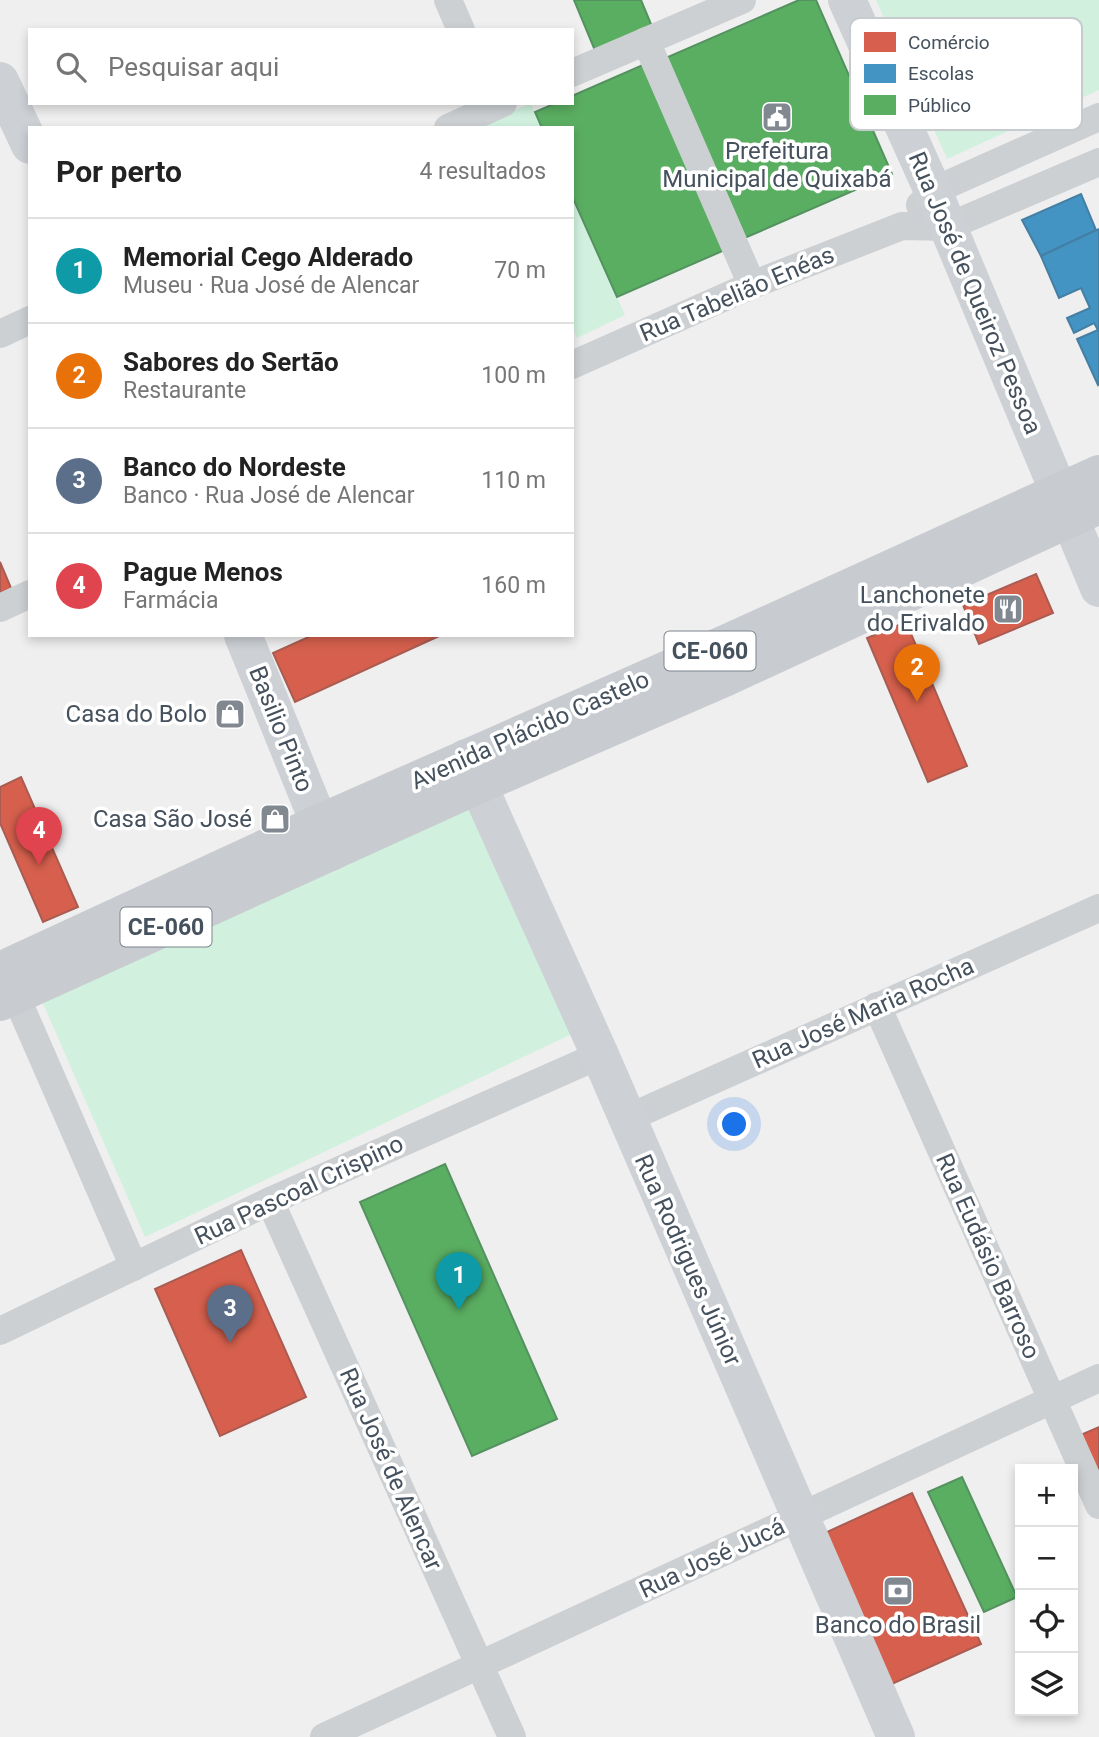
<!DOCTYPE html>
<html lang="pt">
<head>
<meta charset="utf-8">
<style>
  :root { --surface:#fff; --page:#f6f6f6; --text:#222; --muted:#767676; --line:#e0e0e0; --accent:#818890 }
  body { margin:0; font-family:Roboto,sans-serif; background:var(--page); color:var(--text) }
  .controls { position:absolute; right:21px; bottom:21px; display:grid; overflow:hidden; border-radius:0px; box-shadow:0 4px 10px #0003 }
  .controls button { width:63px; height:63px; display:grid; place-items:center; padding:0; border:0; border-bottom:2px solid var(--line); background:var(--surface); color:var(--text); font:35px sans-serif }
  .you { position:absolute; left:735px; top:1125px; width:24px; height:24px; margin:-18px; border:5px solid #fff; border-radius:50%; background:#1a73e8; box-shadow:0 0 0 10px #1a73e833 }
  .badge { display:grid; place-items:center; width:46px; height:46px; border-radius:50%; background:var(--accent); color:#fff; font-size:23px; font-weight:700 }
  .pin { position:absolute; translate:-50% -58px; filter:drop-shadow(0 2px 4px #0008) }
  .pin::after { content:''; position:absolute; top:37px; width:24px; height:21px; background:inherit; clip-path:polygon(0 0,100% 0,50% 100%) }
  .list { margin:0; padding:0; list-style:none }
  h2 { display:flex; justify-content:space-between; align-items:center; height:91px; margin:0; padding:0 28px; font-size:30px }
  h2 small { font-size:23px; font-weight:400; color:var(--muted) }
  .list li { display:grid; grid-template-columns:46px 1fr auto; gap:21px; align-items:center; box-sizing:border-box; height:105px; padding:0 28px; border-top:2px solid var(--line) }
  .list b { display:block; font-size:26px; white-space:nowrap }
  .list p { margin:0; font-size:23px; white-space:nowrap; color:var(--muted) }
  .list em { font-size:23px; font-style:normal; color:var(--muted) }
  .icon { flex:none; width:38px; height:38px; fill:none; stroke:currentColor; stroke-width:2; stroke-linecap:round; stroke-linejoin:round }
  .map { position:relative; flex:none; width:1099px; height:1737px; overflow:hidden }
  .search { position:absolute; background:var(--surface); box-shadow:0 4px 10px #0003; left:28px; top:28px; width:546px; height:77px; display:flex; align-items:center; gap:18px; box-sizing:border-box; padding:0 24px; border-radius:0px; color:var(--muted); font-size:26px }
  .panel { position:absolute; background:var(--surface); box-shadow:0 4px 10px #0003; left:28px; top:126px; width:546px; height:511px; border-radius:0px }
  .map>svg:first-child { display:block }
  .green { fill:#d1f1de }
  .shops { fill:#d6604d; stroke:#aa5c52; stroke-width:2 }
  .schools { fill:#4393c3; stroke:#447fa4; stroke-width:2 }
  .public { fill:#5aae61; stroke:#549260; stroke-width:2 }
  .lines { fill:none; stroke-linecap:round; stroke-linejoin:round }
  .street { stroke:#cdd0d3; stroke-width:28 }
  .secondary { stroke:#cdd0d5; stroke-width:38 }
  .primary { stroke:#c8cbd0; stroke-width:38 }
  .labels { text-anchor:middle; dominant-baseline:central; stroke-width:7; stroke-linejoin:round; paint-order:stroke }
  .shield { fill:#fff; stroke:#7d858e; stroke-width:2 }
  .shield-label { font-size:23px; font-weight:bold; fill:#45515d }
  .poi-label { font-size:24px; fill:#45515d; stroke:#fff; text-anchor:end }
  .street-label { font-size:24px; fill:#45515d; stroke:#fff }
  .key { fill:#fff; stroke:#c7cbce; stroke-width:2 }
  .key-label { font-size:19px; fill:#45515d }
</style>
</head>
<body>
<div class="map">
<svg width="1099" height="1737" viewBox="0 0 1099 1737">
  <rect width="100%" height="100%" fill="#f0efef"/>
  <g class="green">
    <path d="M876,0H1099V90L947,159Z"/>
    <path d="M531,103L542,128H484L482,124Z"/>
    <path d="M572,197L625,315L577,338L572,327Z"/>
    <path d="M474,805L576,1032L145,1237L41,999Z"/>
  </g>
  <g class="shops">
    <path d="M0,562L11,588L0,593Z"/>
    <path d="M1036,574L1053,613L979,644L963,605Z"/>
    <path d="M906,622L967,766L928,782L867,638Z"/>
    <path d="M313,635H439V636L295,702L273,653Z"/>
    <path d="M21,777L78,907L43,922L0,823V787Z"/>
    <path d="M241,1250L306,1397L220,1436L155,1289Z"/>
    <path d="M1099,1427V1488L1076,1437Z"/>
    <path d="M912,1493L981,1644L883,1688L814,1538Z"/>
  </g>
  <g class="schools">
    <path d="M1081,194L1096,230L1041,256L1022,220Z"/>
    <path d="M1099,229V384L1098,385L1077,339L1098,330L1094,323L1074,333L1067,318L1090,308L1081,288L1059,298L1041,256Z"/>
  </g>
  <g class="public">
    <path d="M574,0H641L653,29L596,53Z"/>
    <path d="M799,0H816L892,174L740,240L661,60Z"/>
    <path d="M645,64L727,249L617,297L572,196V128H542L535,112L556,103H572V96Z"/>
    <path d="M445,1164L557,1419L472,1456L360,1202Z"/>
    <path d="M962,1477L1017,1597L984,1612L928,1492Z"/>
  </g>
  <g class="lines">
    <g class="street">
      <path d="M448,0L461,30"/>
      <path d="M646,41L752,285"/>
      <path d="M572,73L742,0"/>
      <path d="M448,128L503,103"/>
      <path d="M920,205L933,191L1099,117"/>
      <path d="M0,334L30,320"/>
      <path d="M572,365L752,285L902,226L947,227L1099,162"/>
      <path d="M0,608L30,594"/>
      <path d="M8,978L134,1267"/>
      <path d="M877,1006L1099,1505"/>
      <path d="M626,1119L1099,908"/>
      <path d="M270,1201L512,1737"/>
      <path d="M0,1331L270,1201L600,1055"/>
      <path d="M324,1737L1099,1378"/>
    </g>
    <g class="secondary">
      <path d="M847,0L933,191L1099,588"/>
      <path d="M0,81L30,145"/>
      <path d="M243,635L331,852"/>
      <path d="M466,758L600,1055L896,1737"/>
    </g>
    <g class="primary">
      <path d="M0,971L320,823L712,650L1099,474"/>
      <path d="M0,1002L478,785L724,678L1099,505"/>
    </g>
  </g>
  <defs>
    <g id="civic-square" transform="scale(1.575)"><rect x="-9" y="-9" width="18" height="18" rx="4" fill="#818890" stroke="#fff"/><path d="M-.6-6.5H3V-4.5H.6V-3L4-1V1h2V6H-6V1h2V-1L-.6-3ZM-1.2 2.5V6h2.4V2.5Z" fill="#fff"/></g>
    <g id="restaurant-square" transform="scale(1.575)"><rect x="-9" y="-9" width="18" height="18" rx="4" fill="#818890" stroke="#fff"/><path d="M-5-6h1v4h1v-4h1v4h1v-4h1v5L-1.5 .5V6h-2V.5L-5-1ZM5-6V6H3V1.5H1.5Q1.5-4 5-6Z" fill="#fff"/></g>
    <g id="shop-square" transform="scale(1.575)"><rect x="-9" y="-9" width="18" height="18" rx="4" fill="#818890" stroke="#fff"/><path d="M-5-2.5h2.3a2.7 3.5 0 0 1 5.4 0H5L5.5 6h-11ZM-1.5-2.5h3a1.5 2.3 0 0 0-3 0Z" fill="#fff"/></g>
    <g id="bank-square" transform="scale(1.575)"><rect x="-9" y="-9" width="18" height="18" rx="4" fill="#818890" stroke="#fff"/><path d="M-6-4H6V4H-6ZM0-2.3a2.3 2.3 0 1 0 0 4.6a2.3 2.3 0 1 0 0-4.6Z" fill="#fff"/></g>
  </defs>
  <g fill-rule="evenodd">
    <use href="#civic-square" x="777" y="117"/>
    <use href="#restaurant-square" x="1008" y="609"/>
    <use href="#shop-square" x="230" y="714"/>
    <use href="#shop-square" x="275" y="819"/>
    <use href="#bank-square" x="898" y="1591"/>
  </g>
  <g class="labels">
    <g class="shield">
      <rect x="664.5" y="631.5" width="91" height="39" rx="5"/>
      <rect x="120.5" y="907.5" width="91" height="39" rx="5"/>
    </g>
    <g class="shield-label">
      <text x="710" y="651">CE-060</text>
      <text x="166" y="927">CE-060</text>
    </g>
    <g class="poi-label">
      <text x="777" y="151" text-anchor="middle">Prefeitura<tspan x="777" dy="28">Municipal de Quixabá</tspan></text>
      <text x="985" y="595">Lanchonete<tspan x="985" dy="28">do Erivaldo</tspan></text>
      <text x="207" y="714">Casa do Bolo</text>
      <text x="252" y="819">Casa São José</text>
      <text x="898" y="1625" text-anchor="middle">Banco do Brasil</text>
    </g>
    <g class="street-label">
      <text transform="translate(975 293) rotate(67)">Rua José de Queiroz Pessoa</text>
      <text transform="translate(737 294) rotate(-23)">Rua Tabelião Enéas</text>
      <text transform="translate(281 729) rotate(68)">Basilio Pinto</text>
      <text transform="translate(530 730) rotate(-24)">Avenida Plácido Castelo</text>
      <text transform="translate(863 1013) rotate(-24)">Rua José Maria Rocha</text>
      <text transform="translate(299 1190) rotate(-25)">Rua Pascoal Crispino</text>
      <text transform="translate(988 1256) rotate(66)">Rua Eudásio Barroso</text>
      <text transform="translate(688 1260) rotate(66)">Rua Rodrigues Júnior</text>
      <text transform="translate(391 1469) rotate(66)">Rua José de Alencar</text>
      <text transform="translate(712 1558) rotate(-25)">Rua José Jucá</text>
    </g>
  </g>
  <rect x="850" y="18" width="232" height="112" rx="10" class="key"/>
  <rect x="864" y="32" width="32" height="20" fill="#d6604d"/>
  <rect x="864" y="64" width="32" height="19" fill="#4393c3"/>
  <rect x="864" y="95" width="32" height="20" fill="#5aae61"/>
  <g class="key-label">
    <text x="908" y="49">Comércio</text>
    <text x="908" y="80">Escolas</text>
    <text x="908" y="112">Público</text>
  </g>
</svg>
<div class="controls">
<button>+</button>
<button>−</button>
<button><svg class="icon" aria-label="locate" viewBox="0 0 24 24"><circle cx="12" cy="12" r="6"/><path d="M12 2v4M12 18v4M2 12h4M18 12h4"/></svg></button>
<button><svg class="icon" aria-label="layers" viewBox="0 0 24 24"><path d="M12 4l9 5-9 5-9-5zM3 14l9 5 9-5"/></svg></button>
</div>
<div class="you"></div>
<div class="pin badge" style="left:459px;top:1310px;background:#0f9aa8">1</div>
<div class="pin badge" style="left:917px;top:702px;background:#e8710a">2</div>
<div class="pin badge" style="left:230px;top:1343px;background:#5c6f8a">3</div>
<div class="pin badge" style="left:39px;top:865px;background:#e0444e">4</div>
<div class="search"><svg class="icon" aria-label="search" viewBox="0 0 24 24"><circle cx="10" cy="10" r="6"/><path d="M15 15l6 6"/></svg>Pesquisar aqui</div>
<section class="panel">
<h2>Por perto<small>4 resultados</small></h2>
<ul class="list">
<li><span class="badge" style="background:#0f9aa8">1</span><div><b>Memorial Cego Alderado</b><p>Museu · Rua José de Alencar</p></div><em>70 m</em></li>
<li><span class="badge" style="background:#e8710a">2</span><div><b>Sabores do Sertão</b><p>Restaurante</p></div><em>100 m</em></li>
<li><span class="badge" style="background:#5c6f8a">3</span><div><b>Banco do Nordeste</b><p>Banco · Rua José de Alencar</p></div><em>110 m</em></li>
<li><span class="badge" style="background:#e0444e">4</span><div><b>Pague Menos</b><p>Farmácia</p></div><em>160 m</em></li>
</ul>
</section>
</div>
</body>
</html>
